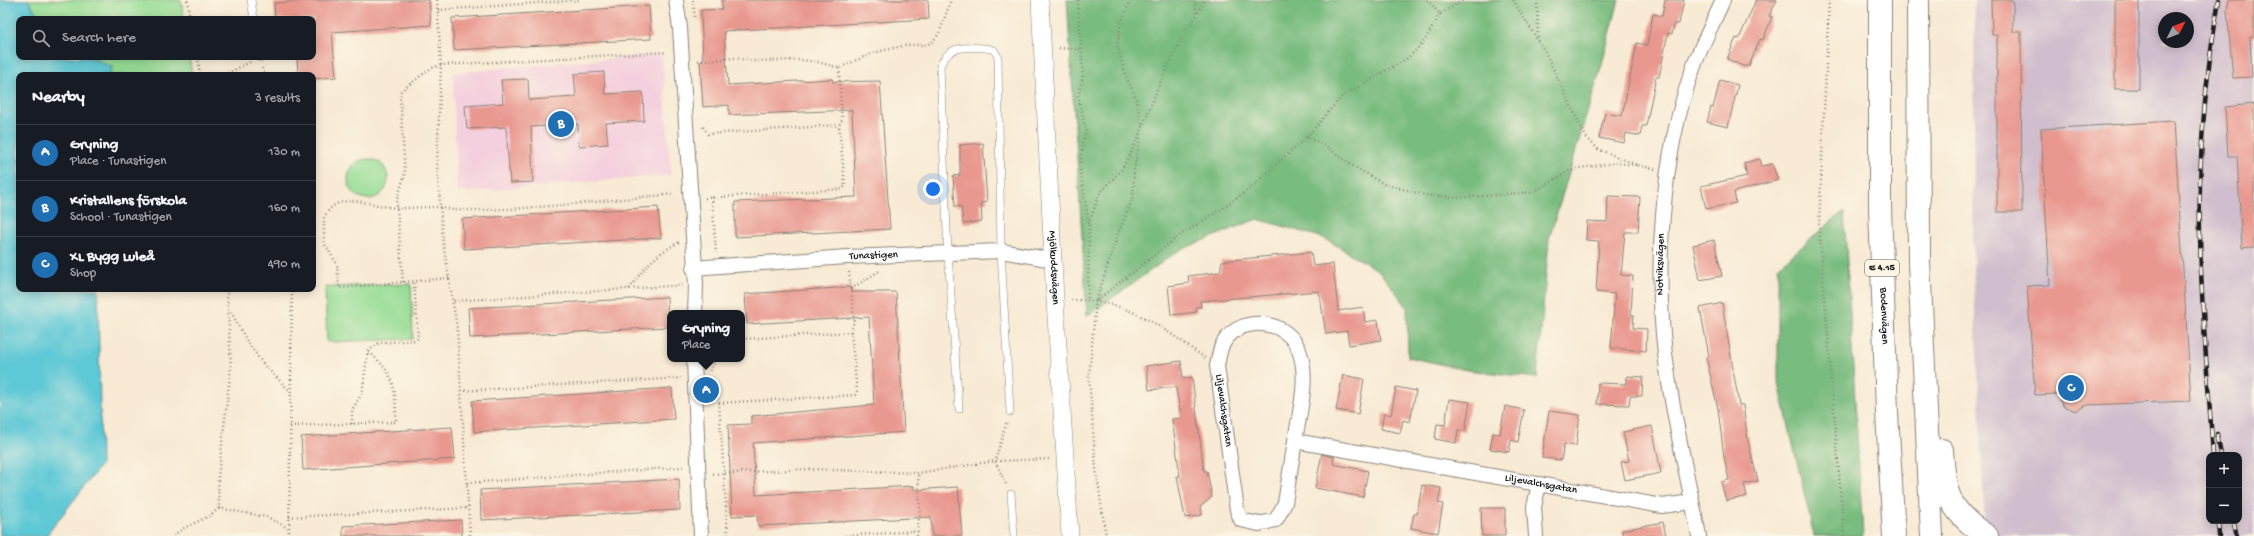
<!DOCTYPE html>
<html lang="en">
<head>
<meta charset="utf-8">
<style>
  :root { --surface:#171b24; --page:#20242c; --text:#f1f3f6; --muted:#9ea1a6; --line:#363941; --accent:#1f6fb2 }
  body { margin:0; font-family:"Gochi Hand",sans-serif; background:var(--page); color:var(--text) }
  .controls { position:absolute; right:12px; bottom:12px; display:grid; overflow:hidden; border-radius:8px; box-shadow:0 2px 10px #0003 }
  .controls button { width:36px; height:36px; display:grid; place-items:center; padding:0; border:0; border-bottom:1px solid var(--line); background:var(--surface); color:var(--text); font:20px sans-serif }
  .compass { position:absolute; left:2158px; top:12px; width:36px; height:36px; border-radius:50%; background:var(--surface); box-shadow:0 2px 10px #0003; rotate:48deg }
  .you { position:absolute; left:933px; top:189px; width:14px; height:14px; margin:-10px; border:3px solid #fff; border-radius:50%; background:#1a73e8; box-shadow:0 0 0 6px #1a73e833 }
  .badge { display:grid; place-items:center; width:26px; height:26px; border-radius:50%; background:var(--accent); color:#fff; font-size:13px; font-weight:700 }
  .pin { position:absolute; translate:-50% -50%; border:2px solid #fff; box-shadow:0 1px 4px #0006 }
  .popup { position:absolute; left:667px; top:310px; width:78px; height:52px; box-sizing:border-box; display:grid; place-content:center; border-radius:8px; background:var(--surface); filter:drop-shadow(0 1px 3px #0005); font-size:13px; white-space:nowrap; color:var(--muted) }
  .popup b { font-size:15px; color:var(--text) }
  .popup::after { content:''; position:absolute; left:50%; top:100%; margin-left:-8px; border:8px solid transparent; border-top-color:var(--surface) }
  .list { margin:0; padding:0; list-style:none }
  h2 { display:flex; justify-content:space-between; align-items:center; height:52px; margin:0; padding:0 16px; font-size:17px }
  h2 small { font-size:13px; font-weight:400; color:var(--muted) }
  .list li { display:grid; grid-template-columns:26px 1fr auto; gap:12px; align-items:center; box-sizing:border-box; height:56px; padding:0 16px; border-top:1px solid var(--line) }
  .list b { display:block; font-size:15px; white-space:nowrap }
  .list p { margin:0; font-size:13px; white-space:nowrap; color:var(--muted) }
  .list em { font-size:13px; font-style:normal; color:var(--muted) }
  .icon { flex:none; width:22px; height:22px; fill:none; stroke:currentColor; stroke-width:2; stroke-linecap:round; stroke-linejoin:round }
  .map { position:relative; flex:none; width:2254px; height:536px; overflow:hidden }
  .search { position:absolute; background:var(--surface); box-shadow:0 2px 10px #0003; left:16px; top:16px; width:300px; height:44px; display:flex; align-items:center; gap:10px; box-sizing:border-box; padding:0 14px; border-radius:8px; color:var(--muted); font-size:15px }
  .panel { position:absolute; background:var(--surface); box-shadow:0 2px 10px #0003; left:16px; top:72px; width:300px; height:220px; border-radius:8px }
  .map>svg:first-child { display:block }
  .built { fill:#f4cfdd }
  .industrial { fill:#d0bdcd; fill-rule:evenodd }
  .green { fill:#97dd96; stroke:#5a7c59 }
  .forest { fill:#79bc7f; stroke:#4a6c4e }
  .water { fill:#5dc8d6; stroke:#3c7279 }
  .building { fill:#e9988f }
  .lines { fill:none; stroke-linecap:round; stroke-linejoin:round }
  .service-casing { stroke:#8a8378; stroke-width:8 }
  .minor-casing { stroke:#8a8378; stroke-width:16 }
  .tertiary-casing { stroke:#8a8378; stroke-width:18 }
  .primary-casing { stroke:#8a8378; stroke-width:24 }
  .path { stroke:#8a8378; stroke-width:2.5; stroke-dasharray:1 3; stroke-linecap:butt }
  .service { stroke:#fff; stroke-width:7 }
  .minor { stroke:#fff; stroke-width:14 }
  .tertiary { stroke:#fff; stroke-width:17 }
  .primary { stroke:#fff; stroke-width:22 }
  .rail-casing { stroke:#1c1c1c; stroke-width:4.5 }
  .rail { stroke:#fcf5e5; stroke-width:3; stroke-dasharray:9; stroke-linecap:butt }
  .labels { text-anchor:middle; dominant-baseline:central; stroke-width:3.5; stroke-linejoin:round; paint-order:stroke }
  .shield { fill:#fcf5e5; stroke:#5f5d58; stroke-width:1 }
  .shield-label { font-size:10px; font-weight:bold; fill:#1c1c1c }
  .street-label { font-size:11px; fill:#1c1c1c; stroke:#fcf5e5 }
</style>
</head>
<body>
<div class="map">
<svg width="2254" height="536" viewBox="0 0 2254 536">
  <rect width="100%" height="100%" fill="#fcf5e5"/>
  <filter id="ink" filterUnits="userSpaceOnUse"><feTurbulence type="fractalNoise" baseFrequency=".025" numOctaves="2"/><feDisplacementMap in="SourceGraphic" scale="8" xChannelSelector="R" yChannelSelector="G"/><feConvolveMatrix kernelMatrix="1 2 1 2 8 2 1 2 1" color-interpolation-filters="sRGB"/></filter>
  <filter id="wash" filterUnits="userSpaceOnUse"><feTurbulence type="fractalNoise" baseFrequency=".012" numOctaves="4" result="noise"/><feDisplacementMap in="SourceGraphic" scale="16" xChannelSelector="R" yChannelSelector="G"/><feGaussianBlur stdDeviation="0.9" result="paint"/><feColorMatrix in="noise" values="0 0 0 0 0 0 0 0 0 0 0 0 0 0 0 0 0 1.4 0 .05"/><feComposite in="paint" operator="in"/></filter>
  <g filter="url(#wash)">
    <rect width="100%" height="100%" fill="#f8ead4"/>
    <path class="built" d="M662,54L671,175L457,193L453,73Z"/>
    <path class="industrial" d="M1975,0H2254V536H1985L1973,263ZM2164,18H2188V42H2164ZM2209,455H2239V521H2209Z"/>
    <g class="green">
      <path d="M28,0H181L184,19H40Z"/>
      <path d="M89,57H189L192,75H110L112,67Z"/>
      <circle cx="368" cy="179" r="20"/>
      <path d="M411,284L413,339L327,342L325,287Z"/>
    </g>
    <g class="forest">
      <path d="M1067,0H1619L1602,64L1549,239L1537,378L1467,370L1408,357L1407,307L1379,271L1324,238L1257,219L1178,251L1087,316Z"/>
      <path d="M1844,211L1863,536H1814L1778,379V267Z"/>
    </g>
    <path class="water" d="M0,0H28L40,19H19V57H89L112,67L110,75H19V289H98L101,465L46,536H0Z"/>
    <g id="blocks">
      <g class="building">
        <path d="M320,0H429L431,25L332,32L336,77L313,79V75H298L297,57H313V19H275L274,3Z"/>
        <path d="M722,0H928L929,19L724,31L728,85L832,79L833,82L880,81L890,229L735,237V202L856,197L852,110L729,115V105L703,107L700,62L703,61L701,10L722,9Z"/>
        <path d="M1665,0H1684L1679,24H1674L1672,34L1668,33L1659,77H1656L1646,126H1642L1640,136L1626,133L1624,143L1599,138L1605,113L1622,116L1637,43L1647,45L1653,14L1662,16Z"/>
        <path d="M1756,0H1777L1769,16L1772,17L1763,40L1760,39L1749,66H1743L1727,59L1736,38L1739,39Z"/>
        <path d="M1991,0H2013V32H2021L2022,212H1997V35H1992Z"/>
        <rect x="2115" y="0" width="24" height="89"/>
        <path d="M2229,0H2254V37H2250L2252,77L2233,78L2227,10Z"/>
        <path d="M649,6L651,39L454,50L452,18Z"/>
        <path d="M604,72L605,94L643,92L644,121L606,123L608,144L579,146L578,124L531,127L533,182L510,183L506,127L467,129L465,106L503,103L501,80L528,79L529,100L576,97L574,74Z"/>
        <path d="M1720,80L1738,85L1728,127L1707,122L1711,107L1713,108Z"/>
        <path d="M2254,104V247L2242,248L2237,156H2228L2225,107Z"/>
        <path d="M2174,121L2191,401L2086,405L2076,411L2063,406L2058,394L2035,395L2027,286L2050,285L2041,129Z"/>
        <path d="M983,143L987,202L981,203L982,221L963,224L961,206L955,207L953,176L960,175V145Z"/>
        <path d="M1760,159L1762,166L1772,164L1778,180L1734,192L1736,203L1706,209L1701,186L1747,176L1744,163Z"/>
        <path d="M1608,196L1640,197L1638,232H1625L1621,275L1633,276L1631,315H1634L1633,328L1647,329L1646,351L1611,348L1615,294L1596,292L1599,241L1586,240L1587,221L1607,222Z"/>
        <path d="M658,207L661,238L464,249L462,219Z"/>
        <path d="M1714,240L1722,276L1700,280L1693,245Z"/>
        <path d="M1311,252L1313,266L1333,264L1338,311L1363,307L1365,322L1378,320L1381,340L1349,345L1347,331L1326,334L1319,291L1200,301L1201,307H1196L1197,312L1171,315L1168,286L1189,283L1188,276L1220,272L1222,261Z"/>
        <path d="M850,287L851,292H896L904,432L753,443L756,495L914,486V490L958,487L962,536H932L931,517L758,526L757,515L732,516L728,425L751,424V416L874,405L869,317L747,324L745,294Z"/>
        <path d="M667,297L668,327L470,338L468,308Z"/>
        <path d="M1722,303L1739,405H1743L1748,441L1758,481L1744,484L1747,496L1726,501L1721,482L1729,480L1724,457L1718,409L1706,357L1709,356L1700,308Z"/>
        <path d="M1181,361L1183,379L1192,377L1204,471H1207L1212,497L1200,507L1202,515L1185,518L1177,476H1180L1172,419L1181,418L1176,387L1149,390L1146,366Z"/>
        <path d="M1343,375L1364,379L1358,414L1336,410Z"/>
        <path d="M1627,376L1643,377L1642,396H1630L1629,405L1597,404L1598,383L1627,384Z"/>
        <path d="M1396,387L1416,391L1410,422L1403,420L1400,433L1381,429L1384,413L1391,415Z"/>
        <path d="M672,388L674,419L474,432L472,401Z"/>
        <path d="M1449,399L1470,402L1465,431L1458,430L1456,443L1435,439L1437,424L1445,425Z"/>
        <path d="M1505,406L1524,410L1518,442L1511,440L1509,452L1490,449L1493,433L1500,434Z"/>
        <path d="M1549,411L1580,415L1576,446L1564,444L1561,460L1542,458Z"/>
        <path d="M1652,426L1661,473L1625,480L1621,462L1629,461L1623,432Z"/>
        <path d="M452,427L455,459L303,470L301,437Z"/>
        <path d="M1322,454L1334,457L1333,464L1368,471L1363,497L1315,488Z"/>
        <path d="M679,479L680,510L481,520L480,490Z"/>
        <path d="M1422,485L1441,488L1438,503L1443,504L1438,533L1411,528L1414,514H1417Z"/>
        <path d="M1481,508H1505V536H1482Z"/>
        <path d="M461,520L462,536H343V526Z"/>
        <path d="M1663,522L1666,536H1623L1622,530Z"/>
      </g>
    </g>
  </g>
  <g filter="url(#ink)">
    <use href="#blocks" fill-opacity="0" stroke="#8a8378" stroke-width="1"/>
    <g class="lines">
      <g class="service-casing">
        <g id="service">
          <path d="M251,0L254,19"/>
          <path d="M260,57V58"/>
          <path d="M959,409L948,254L940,66C943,60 947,54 952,51C961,46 986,47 994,50L998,57L1001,251L1010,412"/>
          <path d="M1011,494L1014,536"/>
        </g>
      </g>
      <g class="minor-casing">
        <g id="minor">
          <path d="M676,0L680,28L696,285L695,313"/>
          <path id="s1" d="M693,268L847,257L1001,251L1053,260"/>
          <path d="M694,359L701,536"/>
          <path id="s2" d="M1295,441C1299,414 1309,380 1300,353C1290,320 1242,313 1224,342C1219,349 1219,358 1217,366L1237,510L1241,520L1259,524L1276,520L1285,503L1295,441L1662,506L1692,502"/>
          <path d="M1536,536L1534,507L1539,484"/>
          <path id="s3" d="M1699,536C1689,483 1676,430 1668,376C1653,279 1660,156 1695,63C1703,42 1714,21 1723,0"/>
        </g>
      </g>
      <g class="tertiary-casing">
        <g id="tertiary">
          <path id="s4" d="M1040,0L1055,300L1070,536"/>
        </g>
      </g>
      <g class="primary-casing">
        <g id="primary">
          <path id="s5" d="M1880,0V207L1887,413L1894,536"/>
          <path d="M1918,0L1919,262L1932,536"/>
          <path d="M1942,450C1945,494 1948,511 1987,536"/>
        </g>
      </g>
      <g class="path">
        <path d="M187,0L190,19"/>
        <path d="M437,0L441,65L437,165L443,242L457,328L470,536"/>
        <path d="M693,0L695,20"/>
        <path d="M1078,0L1083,75L1078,96L1086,131L1083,142L1080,170L1089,224L1088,300"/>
        <path d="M1130,0L1121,24L1117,44L1125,74L1135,96L1142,127L1134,170L1133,197L1118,234L1096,301L1179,236L1223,208L1249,189L1307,137L1324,145L1353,166L1384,184L1425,195L1457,198L1534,192L1567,172L1580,168L1616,163L1637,165"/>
        <path d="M1194,0L1197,15"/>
        <path d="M1427,0L1440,14L1464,0"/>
        <path d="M1513,0L1545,52L1586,137L1598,149L1637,165L1655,169"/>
        <path d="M1537,0L1538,41"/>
        <path d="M1829,0L1819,226L1844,536"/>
        <path d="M438,10L579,0"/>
        <path d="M1059,48L1082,49"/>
        <path d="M198,57L200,75"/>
        <path d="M698,61L734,58L755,61L801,60L818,62L839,68L873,53L906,45H927L932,42L939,34L951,0"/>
        <path d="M262,68L264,75"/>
        <path d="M224,75L250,62"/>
        <path d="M703,127L708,134L839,125"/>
        <path d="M1307,137L1342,96L1408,58L1423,43L1440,14"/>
        <path d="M712,197L716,253"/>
        <path d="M705,198L843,189L845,186L839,125L842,120L839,68"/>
        <path d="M1089,224L1099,194L1122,169L1134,147L1159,85L1186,29L1197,15L1205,0"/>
        <path d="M449,278L339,288L337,264L324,243V217C341,187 373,208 399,208C412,208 425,207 438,207C445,208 450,210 456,210C529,211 603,200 675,194"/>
        <path d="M403,282L397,208V199L405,174L400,94L401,91L431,68L441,65L667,52"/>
        <path d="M629,289C645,267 655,254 680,242"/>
        <path d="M851,289L879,271"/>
        <path d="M1071,300C1128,299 1161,327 1205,358"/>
        <path d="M454,301L683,285"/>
        <path d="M1096,301L1089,376L1096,469L1106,536"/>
        <path d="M231,312L247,341L264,365L291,392"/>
        <path d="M742,339L851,332"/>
        <path d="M710,371L716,359"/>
        <path d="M710,380L719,403L728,536"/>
        <path d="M461,391L681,378"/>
        <path d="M719,403L855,395L857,392L851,332L854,321L849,271"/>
        <path d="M352,424V410L362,393L368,351L379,343L416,340L418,338L414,282"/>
        <path d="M290,426L396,422C395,387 397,376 368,351"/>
        <path d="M713,474L808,469L918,473L995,461L1050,459"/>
        <path d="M467,483L683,467"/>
        <path d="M1006,484L995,461L1007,421"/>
        <path d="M219,508L267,517L288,528"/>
        <path d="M289,517L468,508"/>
        <path d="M174,536C187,522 204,523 219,508L218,478L231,367L227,289"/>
        <path d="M289,536L292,289"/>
        <path d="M845,536L917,531"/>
        <path d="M917,536L920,510L918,473"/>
      </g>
      <use href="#service" class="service"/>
      <use href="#minor" class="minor"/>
      <use href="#tertiary" class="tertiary"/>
      <use href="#primary" class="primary"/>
      <g class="rail-casing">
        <g id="rail">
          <path d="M2217,434L2221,455"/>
          <path d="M2213,455C2207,365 2198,274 2200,183C2202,122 2208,60 2219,0"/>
          <path d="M2218,521L2219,536"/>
          <path d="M2233,521L2237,536"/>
        </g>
      </g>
      <use href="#rail" class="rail"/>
    </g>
  </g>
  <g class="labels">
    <rect class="shield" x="1865" y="260" width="34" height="16" rx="3"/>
    <g class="shield-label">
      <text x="1882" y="268">E 4.15</text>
    </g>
    <g class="street-label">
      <text stroke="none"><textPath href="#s1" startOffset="181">Tunastigen</textPath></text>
      <text stroke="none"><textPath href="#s3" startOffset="275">Notviksvägen</textPath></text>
      <text stroke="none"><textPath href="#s4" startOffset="268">Mjölkuddsvägen</textPath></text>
      <text stroke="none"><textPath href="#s5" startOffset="316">Bodenvägen</textPath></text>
      <text stroke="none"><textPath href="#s2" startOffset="254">Liljevalchsgatan</textPath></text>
      <text stroke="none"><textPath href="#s2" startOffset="733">Liljevalchsgatan</textPath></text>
    </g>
  </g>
</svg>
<div class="controls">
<button>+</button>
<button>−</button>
</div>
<svg class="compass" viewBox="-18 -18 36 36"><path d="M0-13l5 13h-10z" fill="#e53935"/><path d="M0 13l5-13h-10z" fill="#9ea1a6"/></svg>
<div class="you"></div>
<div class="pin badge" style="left:706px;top:390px">A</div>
<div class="popup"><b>Gryning</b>Place</div>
<div class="pin badge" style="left:561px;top:124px">B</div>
<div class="pin badge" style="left:2071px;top:388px">C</div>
<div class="search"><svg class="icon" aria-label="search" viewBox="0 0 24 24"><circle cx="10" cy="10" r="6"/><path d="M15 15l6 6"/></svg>Search here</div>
<section class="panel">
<h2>Nearby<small>3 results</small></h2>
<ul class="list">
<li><span class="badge">A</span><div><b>Gryning</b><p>Place · Tunastigen</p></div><em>130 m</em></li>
<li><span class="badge">B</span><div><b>Kristallens förskola</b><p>School · Tunastigen</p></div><em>160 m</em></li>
<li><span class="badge">C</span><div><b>XL Bygg Luleå</b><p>Shop</p></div><em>490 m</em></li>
</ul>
</section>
</div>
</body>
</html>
